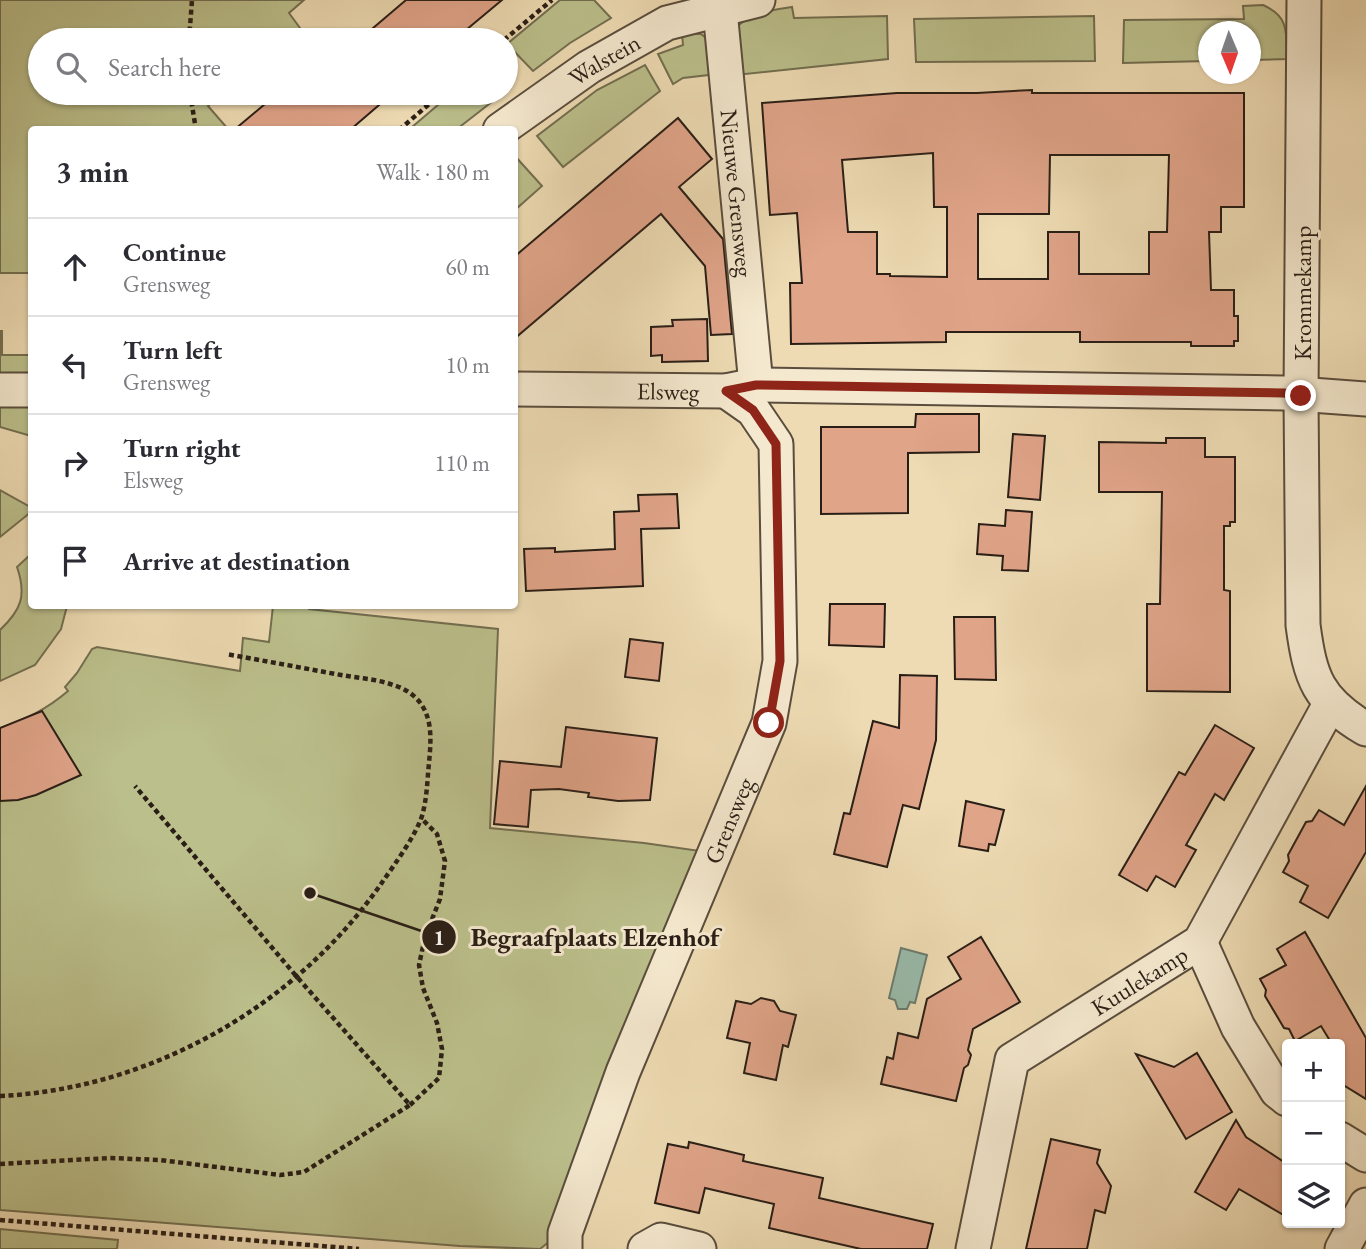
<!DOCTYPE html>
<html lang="en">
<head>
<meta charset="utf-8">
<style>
  :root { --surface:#fff; --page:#f7f7f7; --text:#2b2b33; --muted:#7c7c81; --line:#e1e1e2 }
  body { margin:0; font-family:"EB Garamond",serif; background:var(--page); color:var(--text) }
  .controls { position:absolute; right:21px; bottom:21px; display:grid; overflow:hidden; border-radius:7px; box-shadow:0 2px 5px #0004 }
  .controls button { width:63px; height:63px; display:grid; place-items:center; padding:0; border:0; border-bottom:2px solid var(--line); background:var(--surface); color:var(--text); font:35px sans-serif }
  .compass { position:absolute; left:1198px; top:21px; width:63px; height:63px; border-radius:50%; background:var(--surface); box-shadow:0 2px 5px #0004; rotate:178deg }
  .stop { position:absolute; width:21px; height:21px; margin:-16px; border:5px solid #8f2418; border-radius:50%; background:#fff }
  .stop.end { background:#8f2418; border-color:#fff; box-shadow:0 2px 7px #0008 }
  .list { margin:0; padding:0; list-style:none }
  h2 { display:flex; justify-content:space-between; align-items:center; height:91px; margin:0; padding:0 28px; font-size:30px }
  h2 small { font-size:23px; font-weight:400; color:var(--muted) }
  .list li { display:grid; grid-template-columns:46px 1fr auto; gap:21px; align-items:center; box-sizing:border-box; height:98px; padding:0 28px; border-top:2px solid var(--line) }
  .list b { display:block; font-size:26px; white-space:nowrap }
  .list p { margin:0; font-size:23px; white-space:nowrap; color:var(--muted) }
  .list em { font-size:23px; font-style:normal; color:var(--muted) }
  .icon { flex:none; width:38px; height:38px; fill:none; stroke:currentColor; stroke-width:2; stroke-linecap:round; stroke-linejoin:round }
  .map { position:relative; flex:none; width:1366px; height:1249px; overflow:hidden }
  .search { position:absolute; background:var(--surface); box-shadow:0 2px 5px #0004; left:28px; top:28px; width:490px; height:77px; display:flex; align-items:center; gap:18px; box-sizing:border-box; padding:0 24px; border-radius:38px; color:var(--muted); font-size:26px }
  .panel { position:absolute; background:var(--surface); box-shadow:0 2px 5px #0004; left:28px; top:126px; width:490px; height:483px; border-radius:7px }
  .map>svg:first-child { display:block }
  .green { fill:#bbbf8b; stroke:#726e50; stroke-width:2 }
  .water { fill:#99bbab; stroke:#6c7c6f; stroke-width:2 }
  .building { fill:#e0a489; stroke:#291e16; stroke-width:2; fill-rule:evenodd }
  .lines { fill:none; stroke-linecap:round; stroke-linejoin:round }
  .minor-casing { stroke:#5a4d3d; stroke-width:37 }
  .path { stroke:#291e16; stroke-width:4.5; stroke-dasharray:5 3.5; stroke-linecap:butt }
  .minor { stroke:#f4e8ce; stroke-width:33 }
  .route { stroke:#8f2418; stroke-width:9 }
  .labels { text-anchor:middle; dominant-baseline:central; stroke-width:6; stroke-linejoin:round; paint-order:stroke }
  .street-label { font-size:24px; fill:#291e16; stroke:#f4e8ce }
  .leader { fill:none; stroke:#291e16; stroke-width:2.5 }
  .callout-dot { fill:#291e16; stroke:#f4e8ce; stroke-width:2.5 }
  .mark-label { font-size:21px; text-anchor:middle; font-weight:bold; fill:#fff }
  .callout-label { font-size:26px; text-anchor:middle; font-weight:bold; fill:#291e16; stroke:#f4e8ce; stroke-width:6; stroke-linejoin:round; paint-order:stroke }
</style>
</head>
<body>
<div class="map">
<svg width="1366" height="1249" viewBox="0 0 1366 1249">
  <rect width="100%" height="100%" fill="#eedbb3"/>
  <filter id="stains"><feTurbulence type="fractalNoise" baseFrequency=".00286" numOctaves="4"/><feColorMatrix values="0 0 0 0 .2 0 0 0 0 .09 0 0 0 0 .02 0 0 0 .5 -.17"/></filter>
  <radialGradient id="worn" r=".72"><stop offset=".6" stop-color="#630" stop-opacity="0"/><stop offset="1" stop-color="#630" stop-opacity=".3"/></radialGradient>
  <g class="green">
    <path d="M0,0H304L289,13L300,28L285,40H40V93H223L208,106L228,129L32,130L31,273H0Z"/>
    <path d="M560,0H594L611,18L570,43L533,71L507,44Z"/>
    <path d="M1263,5C1290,17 1286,33 1287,59L1251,60L1250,32H1208V61L1123,63L1124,20L1244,19L1243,6Z"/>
    <path d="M792,7L794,18L887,16L888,59L736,75L733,31C749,12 769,11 792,7Z"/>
    <path d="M1094,16L1095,61L916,62L914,19Z"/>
    <path d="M682,34H701L715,45L717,74L683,78L673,84L658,54L683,45Z"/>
    <path d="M645,65L660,91L563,167L537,136L597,90Z"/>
    <path d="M452,93L502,94L457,129H414L412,127Z"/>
    <path d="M514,155L542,186L515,210H514Z"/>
    <path d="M0,331H2V355H31V381H0Z"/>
    <path d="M0,400H31V436L0,427Z"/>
    <path d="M0,490L32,508L31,512L0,537Z"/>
    <path d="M31,554L32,606H67L61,629L35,665L0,681V630C21,610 27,596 17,567Z"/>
    <path d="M273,606H308L309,609L498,629L490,828L644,843L700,851L555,1237L540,1249L460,1246L0,1210V728C26,720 47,709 68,691L65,687L77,673L92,649L97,647L240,671L243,638L269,642Z"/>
    <path d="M0,1229L118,1240L117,1249H0Z"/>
  </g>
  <path class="water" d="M901,948L927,955L915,1003L910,1002L907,1009H898L895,1000L889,998Z"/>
  <g class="building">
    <path d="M406,0H502L454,40H359Z"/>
    <path d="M1032,90V93H1244V207H1221V232H1209L1211,290H1234V316H1238V341H1234V346H1191V342H1080V332H946V342L791,344L790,283H802L797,213L770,215L762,103L897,93H977ZM933,153L934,207H947V277L890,276V274H877V232H848L842,160ZM1050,155H1169L1167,232H1149V274H1079V232H1048V279H978V214H1049Z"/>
    <path d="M278,93H393L350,130H234Z"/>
    <path d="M678,118L712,159L679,187L723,239L732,334L711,335L705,266L661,214L514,339V257Z"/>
    <path d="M707,319L708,361L662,362V355L651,356V327L673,326L672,320Z"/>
    <path d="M916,414H979V452L908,453V513L821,514V427H915Z"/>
    <path d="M1013,434L1045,436L1040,500L1008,497Z"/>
    <path d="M1166,438H1205V457H1235V522H1230V526H1224V590L1230,591V692L1147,691V604H1160L1162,492H1099V442L1166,443Z"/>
    <path d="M677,494L679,528L641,529L643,586L526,591L524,549L555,548V552L615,549L614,512L639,511L638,495Z"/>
    <path d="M1006,510L1032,512L1028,571L1002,570L1003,556L977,554L979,524L1005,526Z"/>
    <path d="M830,604H885L884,647L829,645Z"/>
    <path d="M954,617H995L996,680L955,679Z"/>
    <path d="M630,639L663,643L659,681L625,677Z"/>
    <path d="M900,675L937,676L936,740L919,809L903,805L887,867L834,854L844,813L850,814L873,721L899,728Z"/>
    <path d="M42,711L81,775L36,795L18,800L0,801V728Z"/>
    <path d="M1215,725L1254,748L1224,800L1215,794L1186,845L1196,850L1175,887L1156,876L1147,891L1119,875L1179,772L1185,775Z"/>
    <path d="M566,727L657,738L650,800L618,801L588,797L589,793L559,789L531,790L528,827L494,824L500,761L561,767Z"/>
    <path d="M1366,786V852L1328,918L1300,902L1308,886L1283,872L1289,861L1288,855L1306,822L1312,821L1319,810L1344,825Z"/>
    <path d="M966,801L1004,810L995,845L989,844L988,851L959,846Z"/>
    <path d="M1305,932L1366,1038V1099L1340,1083V1044H1332L1321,1026L1295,1041L1289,1029L1284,1028L1265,996L1266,990L1260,979L1286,965L1277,949Z"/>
    <path d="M981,937L1020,1002L973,1029L968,1050L971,1055L968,1065L964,1068L956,1101L881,1084L887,1057L893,1059L898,1033L918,1038L927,999L961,979L948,957Z"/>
    <path d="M761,998L774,1001L780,1011L796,1015L788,1047L783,1045L776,1080L744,1073L750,1043L727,1038L736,1001L751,1004Z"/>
    <path d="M1197,1053L1232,1112L1186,1139L1136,1054L1174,1067Z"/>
    <path d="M1236,1120L1246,1137L1287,1164V1217L1239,1189L1226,1210L1195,1192Z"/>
    <path d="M1051,1139L1100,1150L1097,1163L1111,1186L1105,1213L1095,1210L1087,1249H1026Z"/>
    <path d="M689,1142L744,1155L743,1161L823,1178L819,1198L933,1224L927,1249H861L769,1228L774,1204L705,1188L699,1213L655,1203L668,1144L688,1148Z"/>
  </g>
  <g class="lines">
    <g class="minor-casing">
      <g id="minor">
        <path id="s1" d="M719,0L756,385"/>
        <path d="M1304,0L1301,396L1303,625C1310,678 1318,701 1366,729"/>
        <path id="s2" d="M500,130L589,67L667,23L758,0"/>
        <path id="s3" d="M514,389L726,391L756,385L1284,393L1366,399"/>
        <path d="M0,390H32"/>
        <path d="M1200,942L1238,1027L1277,1091L1287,1099"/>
        <path d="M1340,1139L1366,1155"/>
        <path id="s4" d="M565,1249V1233L623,1072L769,723L780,661L776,444L753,410L726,391"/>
        <path d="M645,1249L661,1240L699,1249"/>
        <path id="s5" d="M973,1249L1012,1060L1200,942L1330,704"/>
        <path d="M1342,1249L1366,1205"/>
      </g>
    </g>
    <g class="path">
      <path d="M189,40L192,0"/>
      <path d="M504,40L552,0"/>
      <path d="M190,93L196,130"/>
      <path d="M399,130L442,93"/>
      <path d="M0,1096C150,1089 295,1007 381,884C394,865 415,837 422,816C426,802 427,788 428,774C430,748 436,718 416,698C410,692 401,687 393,685C377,679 358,678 341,675C303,668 265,661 226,654"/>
      <path d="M410,1105L439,1078L442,1049L437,1023L423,988L419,965L425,937L440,899L445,861L437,834L421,818"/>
      <path d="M0,1164L110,1158L160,1160L280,1175L304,1172L410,1105L297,977L135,786"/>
      <path d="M0,1220L359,1249"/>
    </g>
    <use href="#minor" class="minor"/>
  </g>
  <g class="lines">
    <path class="route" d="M769,723L780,661L776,444L753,410L726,391L756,385L1284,393L1301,396"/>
  </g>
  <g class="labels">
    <g class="street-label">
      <text stroke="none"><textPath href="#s2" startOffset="126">Walstein</textPath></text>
      <text stroke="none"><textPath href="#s1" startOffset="194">Nieuwe Grensweg</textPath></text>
      <text transform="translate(1302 293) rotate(-90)">Krommekamp</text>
      <text stroke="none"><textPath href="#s3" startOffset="154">Elsweg</textPath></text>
      <text stroke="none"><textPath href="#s4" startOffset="460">Grensweg</textPath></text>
      <text stroke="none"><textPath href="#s5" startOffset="343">Kuulekamp</textPath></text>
    </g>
  </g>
  <path class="leader" d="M310 893L439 937"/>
  <g class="callout-dot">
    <circle cx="310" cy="893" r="7"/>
    <circle cx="439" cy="937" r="18"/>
  </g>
  <g class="mark-label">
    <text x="439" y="945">1</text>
  </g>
  <g class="callout-label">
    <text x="595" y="946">Begraafplaats Elzenhof</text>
  </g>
  <rect width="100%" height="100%" filter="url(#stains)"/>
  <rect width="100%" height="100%" fill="url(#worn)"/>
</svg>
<div class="controls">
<button>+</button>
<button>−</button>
<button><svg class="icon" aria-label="layers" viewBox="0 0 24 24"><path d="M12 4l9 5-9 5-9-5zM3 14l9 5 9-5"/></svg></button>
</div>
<svg class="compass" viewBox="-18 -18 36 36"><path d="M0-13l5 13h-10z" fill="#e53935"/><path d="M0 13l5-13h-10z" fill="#7c7c81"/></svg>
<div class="stop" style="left:769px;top:723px"></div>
<div class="stop end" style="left:1301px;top:396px"></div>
<div class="search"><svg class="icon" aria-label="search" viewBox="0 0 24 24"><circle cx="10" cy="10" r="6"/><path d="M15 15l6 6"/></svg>Search here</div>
<section class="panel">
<h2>3 min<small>Walk · 180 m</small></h2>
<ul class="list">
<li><svg class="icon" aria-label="ahead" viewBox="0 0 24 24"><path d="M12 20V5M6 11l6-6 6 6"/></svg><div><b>Continue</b><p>Grensweg</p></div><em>60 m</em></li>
<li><svg class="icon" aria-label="left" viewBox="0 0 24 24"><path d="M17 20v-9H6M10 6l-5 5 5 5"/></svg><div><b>Turn left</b><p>Grensweg</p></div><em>10 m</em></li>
<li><svg class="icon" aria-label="right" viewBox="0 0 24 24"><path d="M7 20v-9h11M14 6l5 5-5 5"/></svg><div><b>Turn right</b><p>Elsweg</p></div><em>110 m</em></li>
<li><svg class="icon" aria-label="arrive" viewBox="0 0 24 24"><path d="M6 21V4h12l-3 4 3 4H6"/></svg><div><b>Arrive at destination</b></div></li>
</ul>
</section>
</div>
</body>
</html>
